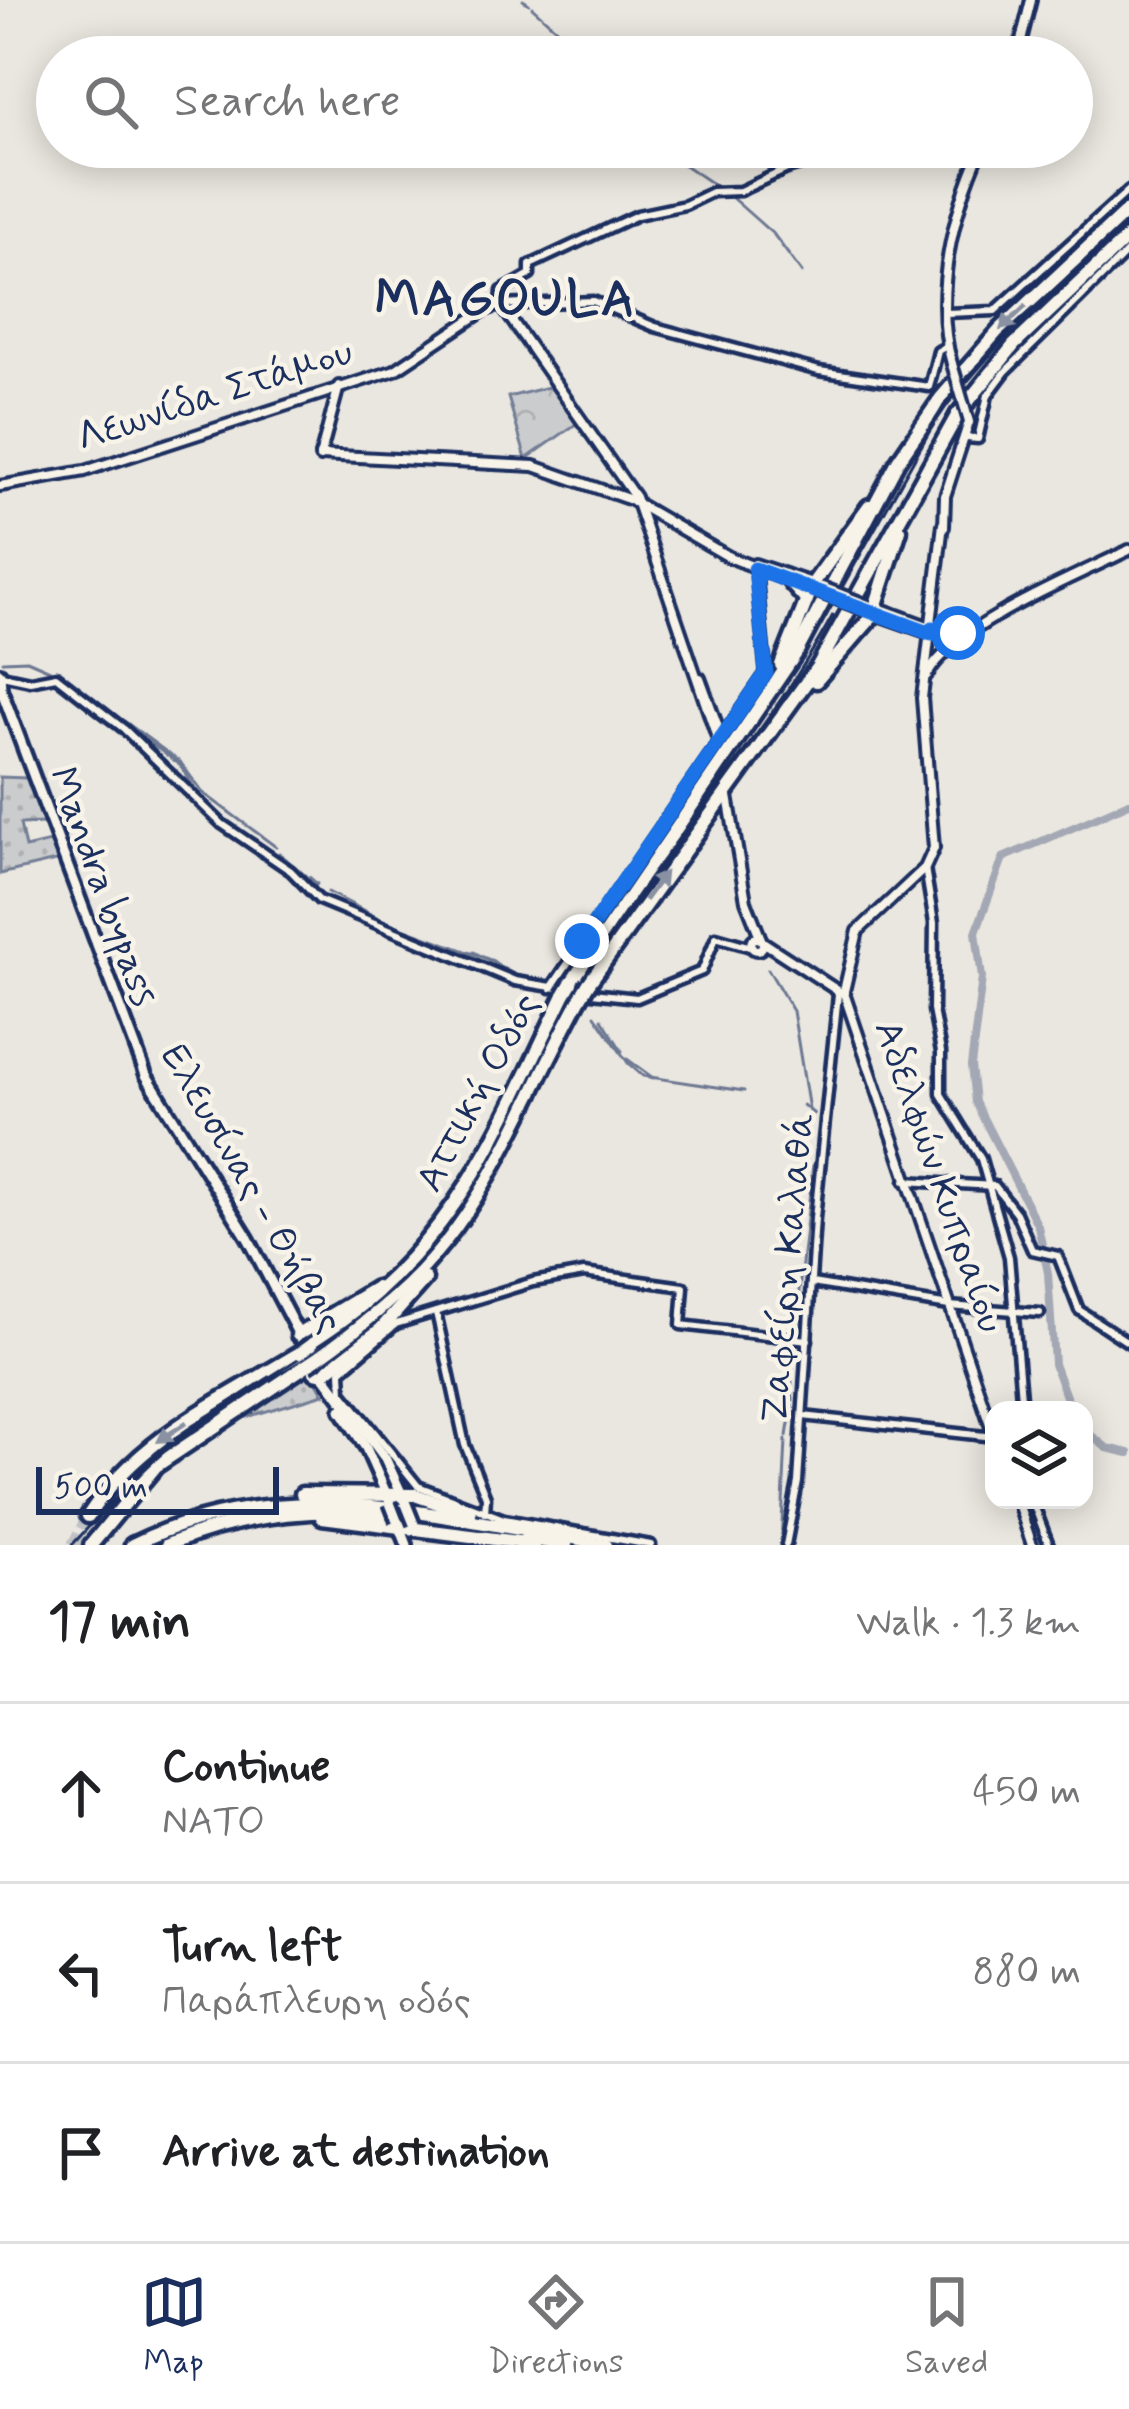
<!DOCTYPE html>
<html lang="en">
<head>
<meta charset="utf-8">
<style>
  :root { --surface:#fff; --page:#f6f6f6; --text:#202124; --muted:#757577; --line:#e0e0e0; --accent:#1b2f5e }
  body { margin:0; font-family:Mynerve,sans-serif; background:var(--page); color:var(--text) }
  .controls { position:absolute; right:36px; bottom:36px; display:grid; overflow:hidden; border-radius:24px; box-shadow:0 6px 30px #0003 }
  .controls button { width:108px; height:108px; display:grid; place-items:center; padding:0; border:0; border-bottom:3px solid var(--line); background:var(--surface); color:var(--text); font:60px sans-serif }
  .scale { position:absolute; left:36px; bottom:30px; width:243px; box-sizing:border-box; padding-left:12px; border:6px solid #1b2f5e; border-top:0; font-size:33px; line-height:42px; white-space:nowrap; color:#1b2f5e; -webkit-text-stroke:9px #f7f3e8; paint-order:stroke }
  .stop { position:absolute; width:36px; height:36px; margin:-27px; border:9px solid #1a73e8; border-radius:50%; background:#fff }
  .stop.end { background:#1a73e8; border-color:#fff; box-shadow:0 3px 12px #0008 }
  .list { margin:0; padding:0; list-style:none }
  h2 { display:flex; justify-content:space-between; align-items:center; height:156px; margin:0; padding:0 48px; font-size:51px }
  h2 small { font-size:39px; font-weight:400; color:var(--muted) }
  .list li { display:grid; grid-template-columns:78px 1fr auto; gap:36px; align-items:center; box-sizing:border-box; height:180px; padding:0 48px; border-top:3px solid var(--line) }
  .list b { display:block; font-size:45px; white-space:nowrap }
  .list p { margin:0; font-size:39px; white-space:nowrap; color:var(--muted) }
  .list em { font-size:39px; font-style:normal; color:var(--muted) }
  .icon { flex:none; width:66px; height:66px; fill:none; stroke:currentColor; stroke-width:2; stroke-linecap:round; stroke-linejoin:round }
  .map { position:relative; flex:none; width:1129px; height:1545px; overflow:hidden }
  .search { position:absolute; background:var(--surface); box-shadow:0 6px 30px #0003; left:36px; right:36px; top:36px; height:132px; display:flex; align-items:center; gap:30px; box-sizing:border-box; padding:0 42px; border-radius:66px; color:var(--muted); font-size:45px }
  .sheet { height:696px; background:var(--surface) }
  nav { display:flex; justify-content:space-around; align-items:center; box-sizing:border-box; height:168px; border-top:3px solid var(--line); background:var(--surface); font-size:33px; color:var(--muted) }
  nav a { display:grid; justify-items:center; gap:6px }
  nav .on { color:var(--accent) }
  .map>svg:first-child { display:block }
  .grass { fill:url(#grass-dots); stroke:#737e96; stroke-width:3 }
  .forest { fill:url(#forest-crowns); stroke:#737e96; stroke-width:3 }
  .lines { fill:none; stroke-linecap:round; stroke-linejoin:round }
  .stream { stroke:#6d7892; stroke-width:3 }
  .river { stroke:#a3a8b4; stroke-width:8 }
  .secondary-tunnel { stroke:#c1c2c6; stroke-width:8; stroke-dasharray:8 4; stroke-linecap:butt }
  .motorway-tunnel { stroke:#c1c2c6; stroke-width:12; stroke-dasharray:12 6; stroke-linecap:butt }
  .tertiary-casing { stroke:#1b2f5e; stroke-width:15 }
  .secondary-casing { stroke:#1b2f5e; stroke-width:16 }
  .primary-casing { stroke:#1b2f5e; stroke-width:18 }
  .trunk-casing { stroke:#1b2f5e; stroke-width:20 }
  .motorway-casing { stroke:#1b2f5e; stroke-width:21 }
  .tertiary { stroke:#f7f3e8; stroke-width:6 }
  .secondary { stroke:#f7f3e8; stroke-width:8 }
  .primary { stroke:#f7f3e8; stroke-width:9 }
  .trunk { stroke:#f7f3e8; stroke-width:10 }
  .motorway { stroke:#f7f3e8; stroke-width:12 }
  .rail { stroke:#1b2f5e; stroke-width:3 }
  .secondary-bridge-casing { stroke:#1b2f5e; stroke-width:16; stroke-linecap:butt }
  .primary-bridge-casing { stroke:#1b2f5e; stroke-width:18; stroke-linecap:butt }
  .motorway-bridge-casing { stroke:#1b2f5e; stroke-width:21; stroke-linecap:butt }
  .secondary-bridge { stroke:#f7f3e8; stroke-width:8 }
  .primary-bridge { stroke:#f7f3e8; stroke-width:9 }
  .motorway-bridge { stroke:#f7f3e8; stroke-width:12 }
  .oneway { fill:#8991a3 }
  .route { stroke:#1a73e8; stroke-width:15 }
  .labels { text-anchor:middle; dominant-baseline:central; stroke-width:9; stroke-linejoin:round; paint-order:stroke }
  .street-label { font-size:39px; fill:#1b2f5e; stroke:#f7f3e8 }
  .district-label { font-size:51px; font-weight:bold; letter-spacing:3px; fill:#1b2f5e; stroke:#f7f3e8 }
</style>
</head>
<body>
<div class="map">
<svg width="1129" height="1545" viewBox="0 0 1129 1545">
  <defs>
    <pattern id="grass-dots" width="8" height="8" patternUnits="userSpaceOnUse" patternTransform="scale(3)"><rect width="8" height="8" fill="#cbcccd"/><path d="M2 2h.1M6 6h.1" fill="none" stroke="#aeb0b2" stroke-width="1.8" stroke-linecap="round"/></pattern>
    <pattern id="forest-crowns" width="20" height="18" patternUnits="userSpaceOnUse" patternTransform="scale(3)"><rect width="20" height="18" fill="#cbcccd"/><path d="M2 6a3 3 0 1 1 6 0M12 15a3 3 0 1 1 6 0" fill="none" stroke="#aeb0b2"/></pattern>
  </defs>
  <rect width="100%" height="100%" fill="#eae7e0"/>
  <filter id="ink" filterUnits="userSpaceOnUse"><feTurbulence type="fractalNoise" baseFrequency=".00833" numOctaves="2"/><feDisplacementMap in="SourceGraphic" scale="24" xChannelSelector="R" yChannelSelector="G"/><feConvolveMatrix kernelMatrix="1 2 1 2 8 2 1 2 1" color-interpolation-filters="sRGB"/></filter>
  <g filter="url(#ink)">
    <g class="grass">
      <path d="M0,777L27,778L44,823L20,824L25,848L50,842L60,860L0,874Z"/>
      <path d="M309,1370L324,1394L220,1425L166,1467L220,1423Z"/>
    </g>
    <path class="forest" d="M553,386L579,422L526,459L508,397Z"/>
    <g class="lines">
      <g class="stream">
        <path d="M523,0L529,4"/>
        <path d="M532,7L571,42"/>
        <path d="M577,48L585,57"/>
        <path d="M658,147L720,189"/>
        <path d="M731,197L774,235L802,273"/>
        <path d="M3,661L27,660L50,670"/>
        <path d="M124,721L180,762L202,792L276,847"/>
        <path d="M123,723L179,764L196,790"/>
        <path d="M279,853L316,885"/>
        <path d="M309,877L317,884"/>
        <path d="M328,892L386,922L493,961L509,974"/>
        <path d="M474,952L510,972"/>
        <path d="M768,969L793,1011L809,1110"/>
        <path d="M595,1015L628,1063L643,1076L744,1091"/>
        <path d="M602,1019L622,1051"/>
        <path d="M627,1059L653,1078"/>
        <path d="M803,1105L814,1114"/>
        <path d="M794,1336L813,1165"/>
        <path d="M792,1368L794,1343"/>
        <path d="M791,1372L793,1400"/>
        <path d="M787,1436L792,1405"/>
        <path d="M781,1545L786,1440"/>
      </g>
      <g class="river">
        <path d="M1071,1410L1054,1364L1048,1273L1038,1226L975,1102L971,1066L982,978L976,932L1003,858L1129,803"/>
        <path d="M1084,1430L1107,1448L1129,1453"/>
      </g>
      <path class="secondary-tunnel" d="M718,740L727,789"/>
      <path class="motorway-tunnel" d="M73,1545L88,1516"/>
      <g class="tertiary-casing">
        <g id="tertiary">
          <path d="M501,305L593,301L655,327L819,371L929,387L938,351L947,346"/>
          <path d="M501,305L502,291L530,275V265L637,215L685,205L712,192L740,191L787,169L859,147"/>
          <path d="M946,313L995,311L1129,190"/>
          <path d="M967,438L978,439L988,395L1006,371L1129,250"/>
          <path d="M2,675L30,681L56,676L124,729L222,824L291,871L319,900L515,981L564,989"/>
          <path d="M925,868L934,923L933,1010L941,1052V1094L981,1159L1009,1257L1022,1410"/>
          <path d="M551,988L766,673L756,569"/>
          <path d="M583,992L637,998L702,971L716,937L751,947"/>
          <path d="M905,1181L995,1186L1016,1213L1032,1250L1058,1256L1079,1310L1129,1343"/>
          <path d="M812,1283L949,1306L1040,1313"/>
          <path d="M436,1312L465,1445L486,1497L485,1513"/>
          <path d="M803,1416L994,1437"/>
          <path d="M1032,1500L1049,1545"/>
          <path d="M651,1545L504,1519L418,1486L342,1392L341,1371L396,1324L533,1282L584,1273L684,1287L681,1325L808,1340"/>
          <path d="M786,1545L798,1482L815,1218L838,994"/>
        </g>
      </g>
      <g class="secondary-casing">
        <g id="secondary">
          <path d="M1017,57L1031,0"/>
          <path d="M952,364C932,294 953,212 982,147"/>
          <path d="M320,455L534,466L631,500L729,557L813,590"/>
          <path d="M320,457L339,386"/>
          <path d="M0,486L85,471L395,370L485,310L501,305L635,497L718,740"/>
          <path d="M944,527L945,496L969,422"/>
          <path d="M755,564L815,584"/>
          <path d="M873,606L944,632H968"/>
          <path d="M872,613L932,634"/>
          <path d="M927,675C955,625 1076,576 1129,550"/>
          <path d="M700,678L722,738"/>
          <path d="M728,796L746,901L761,939"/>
          <circle cx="757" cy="944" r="6"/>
          <path d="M763,942L838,991"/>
          <path d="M844,991L858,931L925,868L934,848L922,698L943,524"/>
          <path d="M844,993L994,1436"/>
          <path d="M1017,1500L1032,1545"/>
        </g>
      </g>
      <g class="primary-casing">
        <g id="primary">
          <path d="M0,673L1,689L146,1075L248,1238L301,1339"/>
          <path d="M322,1373L385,1458L404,1499"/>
          <path d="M341,1410L366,1448L389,1500"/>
          <path d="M398,1522L407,1545"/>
        </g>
      </g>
      <g class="trunk-casing">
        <path id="trunk" d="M535,1532L607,1545"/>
      </g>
      <g class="motorway-casing">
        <g id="motorway">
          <path d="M791,583L807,601"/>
          <path d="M781,665L814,582L869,506"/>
          <path d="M816,681L872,617L900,530"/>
          <path d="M571,983L796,653L898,461L941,398L1000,330L1129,209"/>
          <path d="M589,983L818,666L958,414L1014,345L1129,236"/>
          <path d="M298,1335L376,1288"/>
          <path d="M311,1345C455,1243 491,1148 564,995"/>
          <path d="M319,1357C476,1247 495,1157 580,998"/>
          <path d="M315,1372L323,1374L381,1329L425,1279"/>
          <path d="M302,1494L415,1495L470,1514"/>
          <path d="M88,1516C137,1439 224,1399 300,1353"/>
          <path d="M322,1517L534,1544"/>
          <path d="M526,1538L566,1545"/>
          <path d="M91,1545L156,1466L307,1365"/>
          <path d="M132,1545C265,1479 396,1507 535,1532"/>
          <path d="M167,1545C239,1515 316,1505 394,1515"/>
        </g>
      </g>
      <use href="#tertiary" class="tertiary"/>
      <use href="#secondary" class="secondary"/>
      <use href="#primary" class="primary"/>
      <use href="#trunk" class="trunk"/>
      <use href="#motorway" class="motorway"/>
      <g class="rail">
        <path d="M1065,280L1129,220"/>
        <path d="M821,625L946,402L1003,336L1076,270"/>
        <path d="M72,1545C111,1503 150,1459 197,1425C271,1372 354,1333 417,1265C498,1179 529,1066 590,967C664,845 765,740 833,615"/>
      </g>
      <g class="secondary-bridge-casing">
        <g id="secondary-bridge">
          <path d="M952,364L969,422"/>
          <path d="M822,587L868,605"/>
          <path d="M820,593L865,610"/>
        </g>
      </g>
      <g class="primary-bridge-casing">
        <g id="primary-bridge">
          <path d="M390,1503L397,1521"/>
          <path d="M406,1504L414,1524"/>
        </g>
      </g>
      <g class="motorway-bridge-casing">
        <g id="motorway-bridge">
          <path d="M564,995L571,983"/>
          <path d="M580,998L589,983"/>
          <path d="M300,1353L311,1345"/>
          <path d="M307,1365L319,1357"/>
        </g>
      </g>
      <use href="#secondary-bridge" class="secondary-bridge"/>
      <use href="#primary-bridge" class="primary-bridge"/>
      <use href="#motorway-bridge" class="motorway-bridge"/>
    </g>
    <defs><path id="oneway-solid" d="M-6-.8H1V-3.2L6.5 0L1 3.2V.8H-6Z" transform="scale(3)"/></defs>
    <g class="oneway">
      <use href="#oneway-solid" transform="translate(1013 318) rotate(137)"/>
      <use href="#oneway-solid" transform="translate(655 886) rotate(-54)"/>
      <use href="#oneway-solid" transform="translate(172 1432) rotate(146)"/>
    </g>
  </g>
  <g class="lines" filter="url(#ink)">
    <path class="route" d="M582,941L766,673L755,569L932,634L933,628L958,633"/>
  </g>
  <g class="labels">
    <g class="street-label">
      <text transform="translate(215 396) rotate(-18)">Λεωνίδα Στάμου</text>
      <text transform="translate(102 887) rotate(70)">Mandra bypass</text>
      <text transform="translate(479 1093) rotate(-62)">Αττική Οδός</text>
      <text transform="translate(938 1177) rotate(71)">Αδελφών Κυπραίου</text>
      <text transform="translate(251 1189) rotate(60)">Ελευσίνας - Θήβας</text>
      <text transform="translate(789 1268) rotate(-85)">Ζαφείρη Καλαθά</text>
    </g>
    <g class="district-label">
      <text x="506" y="301">MAGOULA</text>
    </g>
  </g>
</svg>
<div class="controls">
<button><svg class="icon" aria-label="layers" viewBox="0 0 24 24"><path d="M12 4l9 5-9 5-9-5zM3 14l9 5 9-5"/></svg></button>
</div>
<div class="scale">500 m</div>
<div class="stop" style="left:958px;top:633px"></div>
<div class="stop end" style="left:582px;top:941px"></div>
<div class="search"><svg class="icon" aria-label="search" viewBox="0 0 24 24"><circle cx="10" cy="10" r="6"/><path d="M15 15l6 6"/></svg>Search here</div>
</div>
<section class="sheet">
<h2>17 min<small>Walk · 1.3 km</small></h2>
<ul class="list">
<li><svg class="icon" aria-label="ahead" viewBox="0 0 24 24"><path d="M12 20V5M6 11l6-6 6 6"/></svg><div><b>Continue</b><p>ΝΑΤΟ</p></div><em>450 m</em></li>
<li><svg class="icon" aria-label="left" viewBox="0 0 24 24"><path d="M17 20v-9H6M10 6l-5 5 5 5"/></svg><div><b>Turn left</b><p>Παράπλευρη οδός</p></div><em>880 m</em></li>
<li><svg class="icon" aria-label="arrive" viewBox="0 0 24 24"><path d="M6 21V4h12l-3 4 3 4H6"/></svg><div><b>Arrive at destination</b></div></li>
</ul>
</section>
<nav>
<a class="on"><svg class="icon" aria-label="map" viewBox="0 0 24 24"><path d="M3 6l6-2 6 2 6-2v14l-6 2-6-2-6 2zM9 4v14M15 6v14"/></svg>Map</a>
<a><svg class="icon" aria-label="directions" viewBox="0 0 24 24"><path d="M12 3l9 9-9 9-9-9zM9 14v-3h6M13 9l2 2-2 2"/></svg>Directions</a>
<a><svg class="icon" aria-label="saved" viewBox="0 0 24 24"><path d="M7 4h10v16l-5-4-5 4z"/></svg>Saved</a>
</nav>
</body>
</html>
